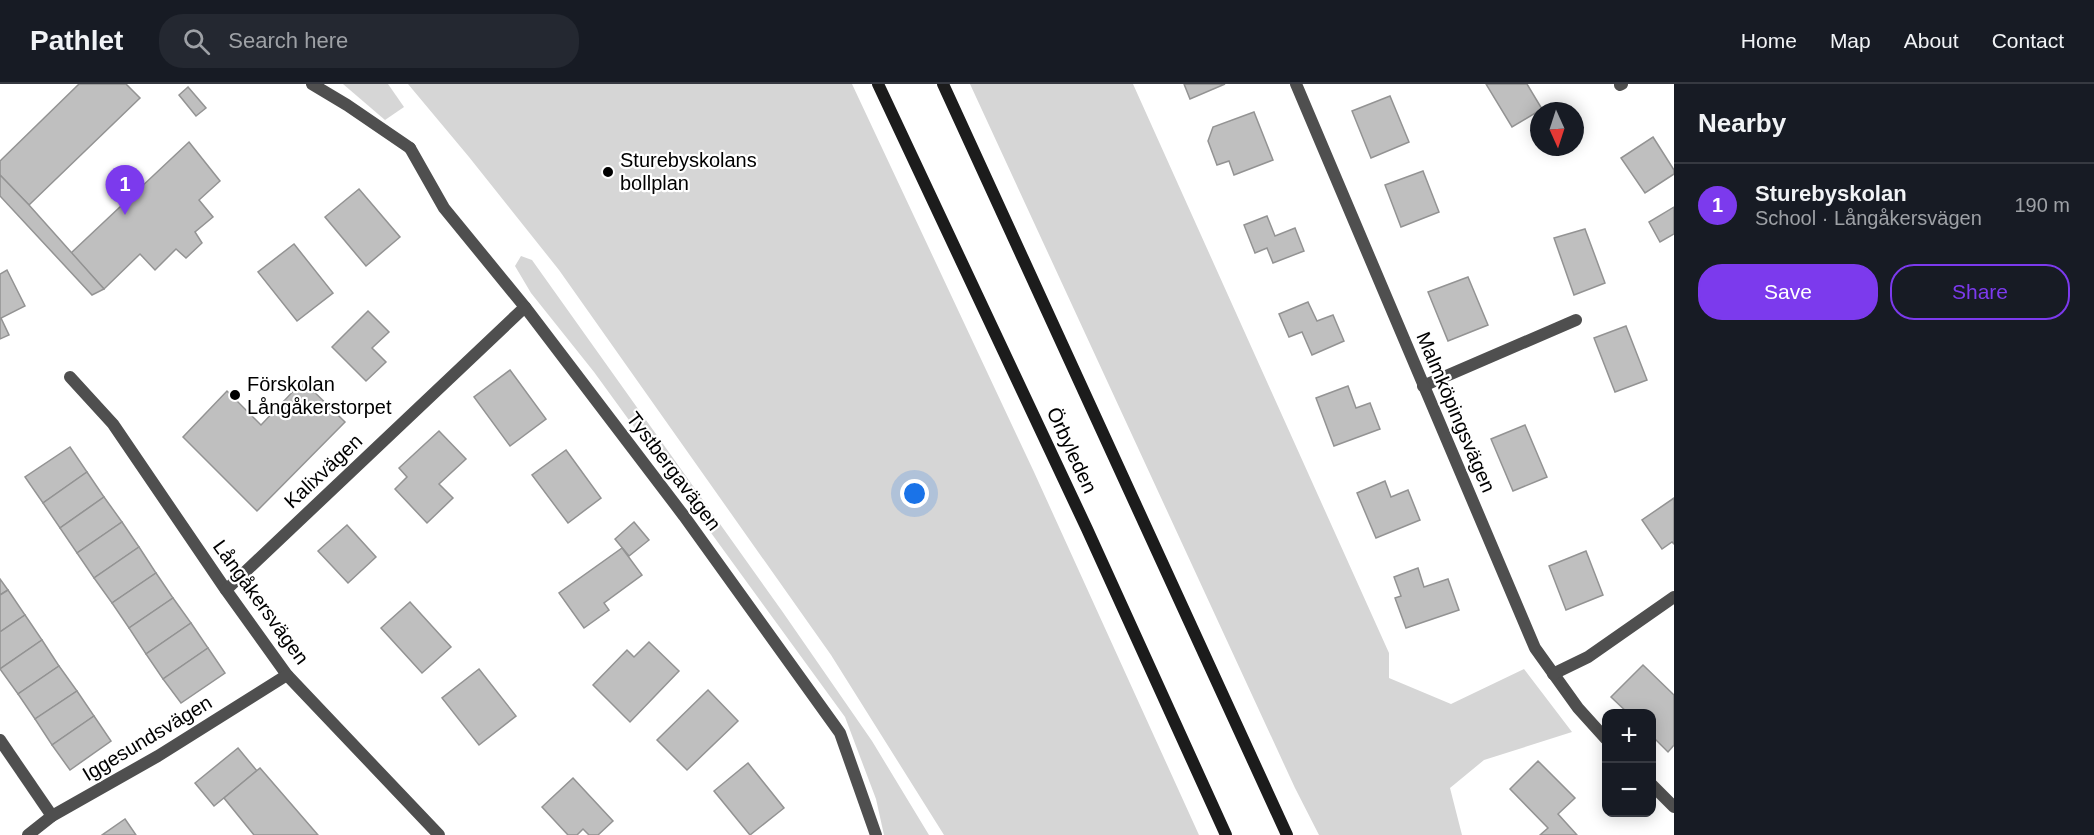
<!DOCTYPE html>
<html lang="en">
<head>
<meta charset="utf-8">
<style>
  :root { --surface:#171b24; --page:#242831; --text:#f1f3f6; --muted:#9ea1a6; --line:#363941; --accent:#7c3aed }
  body { margin:0; font-family:Arial,sans-serif; background:var(--page); color:var(--text) }
  .controls { position:absolute; right:18px; bottom:18px; display:grid; overflow:hidden; border-radius:12px; box-shadow:0 3px 15px #0003 }
  .controls button { width:54px; height:54px; display:grid; place-items:center; padding:0; border:0; border-bottom:2px solid var(--line); background:var(--surface); color:var(--text); font:30px sans-serif }
  .compass { position:absolute; left:1530px; top:18px; width:54px; height:54px; border-radius:50%; background:var(--surface); box-shadow:0 3px 15px #0003; rotate:177deg }
  .you { position:absolute; left:915px; top:410px; width:21px; height:21px; margin:-15px; border:4px solid #fff; border-radius:50%; background:#1a73e8; box-shadow:0 0 0 9px #1a73e833 }
  .badge { display:grid; place-items:center; width:39px; height:39px; border-radius:50%; background:var(--accent); color:#fff; font-size:20px; font-weight:700 }
  .pin { position:absolute; translate:-50% -50px; filter:drop-shadow(0 2px 3px #0008) }
  .pin::after { content:''; position:absolute; top:32px; width:21px; height:18px; background:inherit; clip-path:polygon(0 0,100% 0,50% 100%) }
  .list { margin:0; padding:0; list-style:none }
  h2 { display:flex; justify-content:space-between; align-items:center; height:78px; margin:0; padding:0 24px; font-size:26px }
  h2 small { font-size:20px; font-weight:400; color:var(--muted) }
  .list li { display:grid; grid-template-columns:39px 1fr auto; gap:18px; align-items:center; box-sizing:border-box; height:84px; padding:0 24px; border-top:2px solid var(--line) }
  .list b { display:block; font-size:22px; white-space:nowrap }
  .list p { margin:0; font-size:20px; white-space:nowrap; color:var(--muted) }
  .list em { font-size:20px; font-style:normal; color:var(--muted) }
  .actions { display:flex; gap:12px; padding:18px 24px }
  .actions a { flex:1; padding:14px 0; border:2px solid var(--accent); border-radius:24px; text-align:center; font-size:21px; color:var(--accent) }
  .actions .main { background:var(--accent); color:#fff }
  .icon { flex:none; width:33px; height:33px; fill:none; stroke:currentColor; stroke-width:2; stroke-linecap:round; stroke-linejoin:round }
  .map { position:relative; flex:none; width:1674px; height:751px; overflow:hidden }
  header { display:flex; align-items:center; gap:36px; box-sizing:border-box; height:84px; padding:0 30px; background:var(--surface); border-bottom:2px solid var(--line) }
  header strong { font-size:28px }
  nav { display:flex; gap:33px; margin-inline-start:auto; font-size:21px }
  .search { width:420px; height:54px; background:var(--page); display:flex; align-items:center; gap:15px; box-sizing:border-box; padding:0 21px; border-radius:24px; color:var(--muted); font-size:22px }
  main { display:flex }
  aside { flex:1; background:var(--surface) }
  .map>svg:first-child { display:block }
  .green { fill:#d6d6d6 }
  .building { fill:#bfbfbf; stroke:#939393; stroke-width:1.5 }
  .lines { fill:none; stroke-linecap:round; stroke-linejoin:round }
  .service { stroke:#4f4f4f; stroke-width:12 }
  .minor { stroke:#4f4f4f; stroke-width:12 }
  .secondary { stroke:#1c1c1c; stroke-width:12 }
  .poi-dot { fill:#000; stroke:#fff; stroke-width:2 }
  .labels { text-anchor:middle; dominant-baseline:central; stroke-width:4.5; stroke-linejoin:round; paint-order:stroke }
  .poi-label { font-size:20px; fill:#000; stroke:#fff; text-anchor:start }
  .street-label { font-size:20px; fill:#000; stroke:#fff }
</style>
</head>
<body>
<header>
<strong>Pathlet</strong>
<div class="search"><svg class="icon" aria-label="search" viewBox="0 0 24 24"><circle cx="10" cy="10" r="6"/><path d="M15 15l6 6"/></svg>Search here</div>
<nav><a>Home</a><a>Map</a><a>About</a><a>Contact</a></nav>
</header>
<main>
<div class="map">
<svg width="1674" height="751" viewBox="0 0 1674 751">
  <rect width="100%" height="100%" fill="#fff"/>
  <g class="green">
    <path d="M343,0H388L404,23L385,36Z"/>
    <path d="M408,0H852L1034,388L1199,751H944L831,571L559,186L469,73Z"/>
    <path d="M970,0H1133L1389,569V594L1451,620L1524,585L1572,648L1484,676L1450,704L1462,751H1319L1295,704Z"/>
    <path d="M521,172L532,176L782,527L872,657L929,751H884L876,715L845,633L594,288L531,209L515,182Z"/>
  </g>
  <g class="building">
    <path d="M79,0H126L140,14L29,121L0,91V77Z"/>
    <path d="M1184,0H1225L1190,15Z"/>
    <path d="M1486,0H1527L1542,25L1512,43Z"/>
    <path d="M188,3L206,24L196,32L179,11Z"/>
    <path d="M1390,12L1409,58L1371,74L1352,27Z"/>
    <path d="M1254,28L1273,76L1234,91L1229,77L1217,81L1208,57L1213,43Z"/>
    <path d="M1653,53L1674,86V90L1645,109L1621,74Z"/>
    <path d="M189,58L220,97L199,116L213,133L195,148L202,159L186,174L176,165L155,186L140,170L104,205L71,169Z"/>
    <path d="M1423,87L1439,128L1401,143L1385,101Z"/>
    <path d="M0,91L29,121L104,205L92,211L0,112Z"/>
    <path d="M359,105L400,153L366,182L325,133Z"/>
    <path d="M1674,123V150L1660,158L1649,138Z"/>
    <path d="M1267,132L1275,152L1295,144L1304,167L1273,179L1267,164L1255,169L1244,141Z"/>
    <path d="M1585,145L1605,199L1574,211L1554,154Z"/>
    <path d="M294,160L333,209L297,237L258,188Z"/>
    <path d="M7,186L25,222L1,234L9,251L0,255V190Z"/>
    <path d="M1468,193L1488,241L1448,257L1428,208Z"/>
    <path d="M1308,218L1317,237L1333,231L1344,257L1312,271L1302,248L1289,253L1279,230Z"/>
    <path d="M368,227L389,248L372,264L386,278L366,297L332,263Z"/>
    <path d="M1626,242L1647,296L1615,308L1594,254Z"/>
    <path d="M510,286L546,335L510,362L474,313Z"/>
    <path d="M303,297L345,338L257,427L183,353L227,307L261,341Z"/>
    <path d="M1348,302L1356,324L1370,319L1380,345L1334,362L1316,314Z"/>
    <path d="M1525,341L1547,393L1513,407L1491,355Z"/>
    <path d="M439,347L466,375L439,400L453,414L427,439L395,405L407,393L399,384Z"/>
    <path d="M70,363L87,388L43,419L25,393Z"/>
    <path d="M566,366L601,414L568,439L532,391Z"/>
    <path d="M87,388L104,413L60,444L43,419Z"/>
    <path d="M1385,397L1391,413L1408,406L1420,436L1376,454L1357,409Z"/>
    <path d="M104,413L122,438L77,469L60,444Z"/>
    <path d="M1674,414V460L1672,458L1662,465L1642,436Z"/>
    <path d="M122,438L139,463L94,494L77,469Z"/>
    <path d="M634,438L649,456L629,472L615,455Z"/>
    <path d="M347,441L376,473L348,499L318,467Z"/>
    <path d="M139,463L156,489L112,519L94,494Z"/>
    <path d="M622,464L642,491L604,519L609,526L584,544L559,509Z"/>
    <path d="M1586,467L1603,511L1566,526L1549,482Z"/>
    <path d="M1418,484L1424,503L1448,495L1459,526L1406,544L1395,514L1401,512L1394,493Z"/>
    <path d="M156,489L173,514L129,544L112,519Z"/>
    <path d="M0,495L8,506L0,511Z"/>
    <path d="M8,506L25,531L0,548V511Z"/>
    <path d="M173,514L191,539L146,570L129,544Z"/>
    <path d="M410,518L451,563L422,589L381,544Z"/>
    <path d="M25,531L42,556L0,585V548Z"/>
    <path d="M191,539L208,564L163,595L146,570Z"/>
    <path d="M42,556L59,582L18,610L0,585Z"/>
    <path d="M649,558L679,587L630,638L593,601L627,566L634,573Z"/>
    <path d="M208,564L225,589L181,619L163,595Z"/>
    <path d="M1643,581L1674,611V661L1668,668L1652,652V630H1629L1611,613Z"/>
    <path d="M59,582L77,607L35,635L18,610Z"/>
    <path d="M479,585L516,632L479,661L442,614Z"/>
    <path d="M708,606L738,637L687,686L657,656Z"/>
    <path d="M77,607L94,632L52,661L35,635Z"/>
    <path d="M94,632L111,657L70,686L52,661Z"/>
    <path d="M238,664L257,687L214,722L195,699Z"/>
    <path d="M1538,677L1575,714L1558,730L1577,751H1540L1548,744L1510,705Z"/>
    <path d="M748,679L784,724L750,751L714,707Z"/>
    <path d="M260,684L318,751H254L224,714Z"/>
    <path d="M573,694L613,737L598,751H589L583,745L577,751H568L542,723Z"/>
    <path d="M125,735L136,751H102Z"/>
  </g>
  <g class="lines">
    <g class="service">
      <path d="M312,0L347,21L410,64"/>
      <path d="M1620,1L1622,0"/>
      <path d="M1423,302L1576,236"/>
    </g>
    <g class="minor">
      <path d="M1296,0L1535,564L1578,624L1606,655"/>
      <path d="M410,64L444,124L525,223L684,432L840,649L876,751"/>
      <path d="M70,293L113,340L226,506L287,591L439,751"/>
      <path d="M226,506L525,223"/>
      <path d="M1553,590L1588,573L1674,513"/>
      <path d="M0,656L52,732"/>
      <path d="M1652,701L1674,723"/>
      <path d="M28,751L52,732L158,672L287,591"/>
    </g>
    <g class="secondary">
      <path d="M878,0L1087,445L1226,751"/>
      <path d="M943,0L1287,751"/>
    </g>
  </g>
  <g class="poi-dot">
    <circle cx="608" cy="88" r="6"/>
    <circle cx="235" cy="311" r="6"/>
  </g>
  <g class="labels">
    <g class="poi-label">
      <text x="620" y="76">Sturebyskolans<tspan x="620" dy="23">bollplan</tspan></text>
      <text x="247" y="300">Förskolan<tspan x="247" dy="23">Långåkerstorpet</tspan></text>
    </g>
    <g class="street-label">
      <text transform="translate(1456 328) rotate(67)">Malmköpingsvägen</text>
      <text transform="translate(1072 366) rotate(65)">Örbyleden</text>
      <text transform="translate(323 387) rotate(-43)">Kalixvägen</text>
      <text transform="translate(674 387) rotate(53)">Tystbergavägen</text>
      <text transform="translate(261 518) rotate(54)">Långåkersvägen</text>
      <text transform="translate(147 654) rotate(-31)">Iggesundsvägen</text>
    </g>
  </g>
</svg>
<div class="controls">
<button>+</button>
<button>−</button>
</div>
<svg class="compass" viewBox="-18 -18 36 36"><path d="M0-13l5 13h-10z" fill="#e53935"/><path d="M0 13l5-13h-10z" fill="#9ea1a6"/></svg>
<div class="you"></div>
<div class="pin badge" style="left:125px;top:131px">1</div>
</div>
<aside>
<h2>Nearby<small></small></h2>
<ul class="list">
<li><span class="badge">1</span><div><b>Sturebyskolan</b><p>School · Långåkersvägen</p></div><em>190 m</em></li>
</ul>
<div class="actions"><a class="main">Save</a><a>Share</a></div>
</aside>
</main>
</body>
</html>
